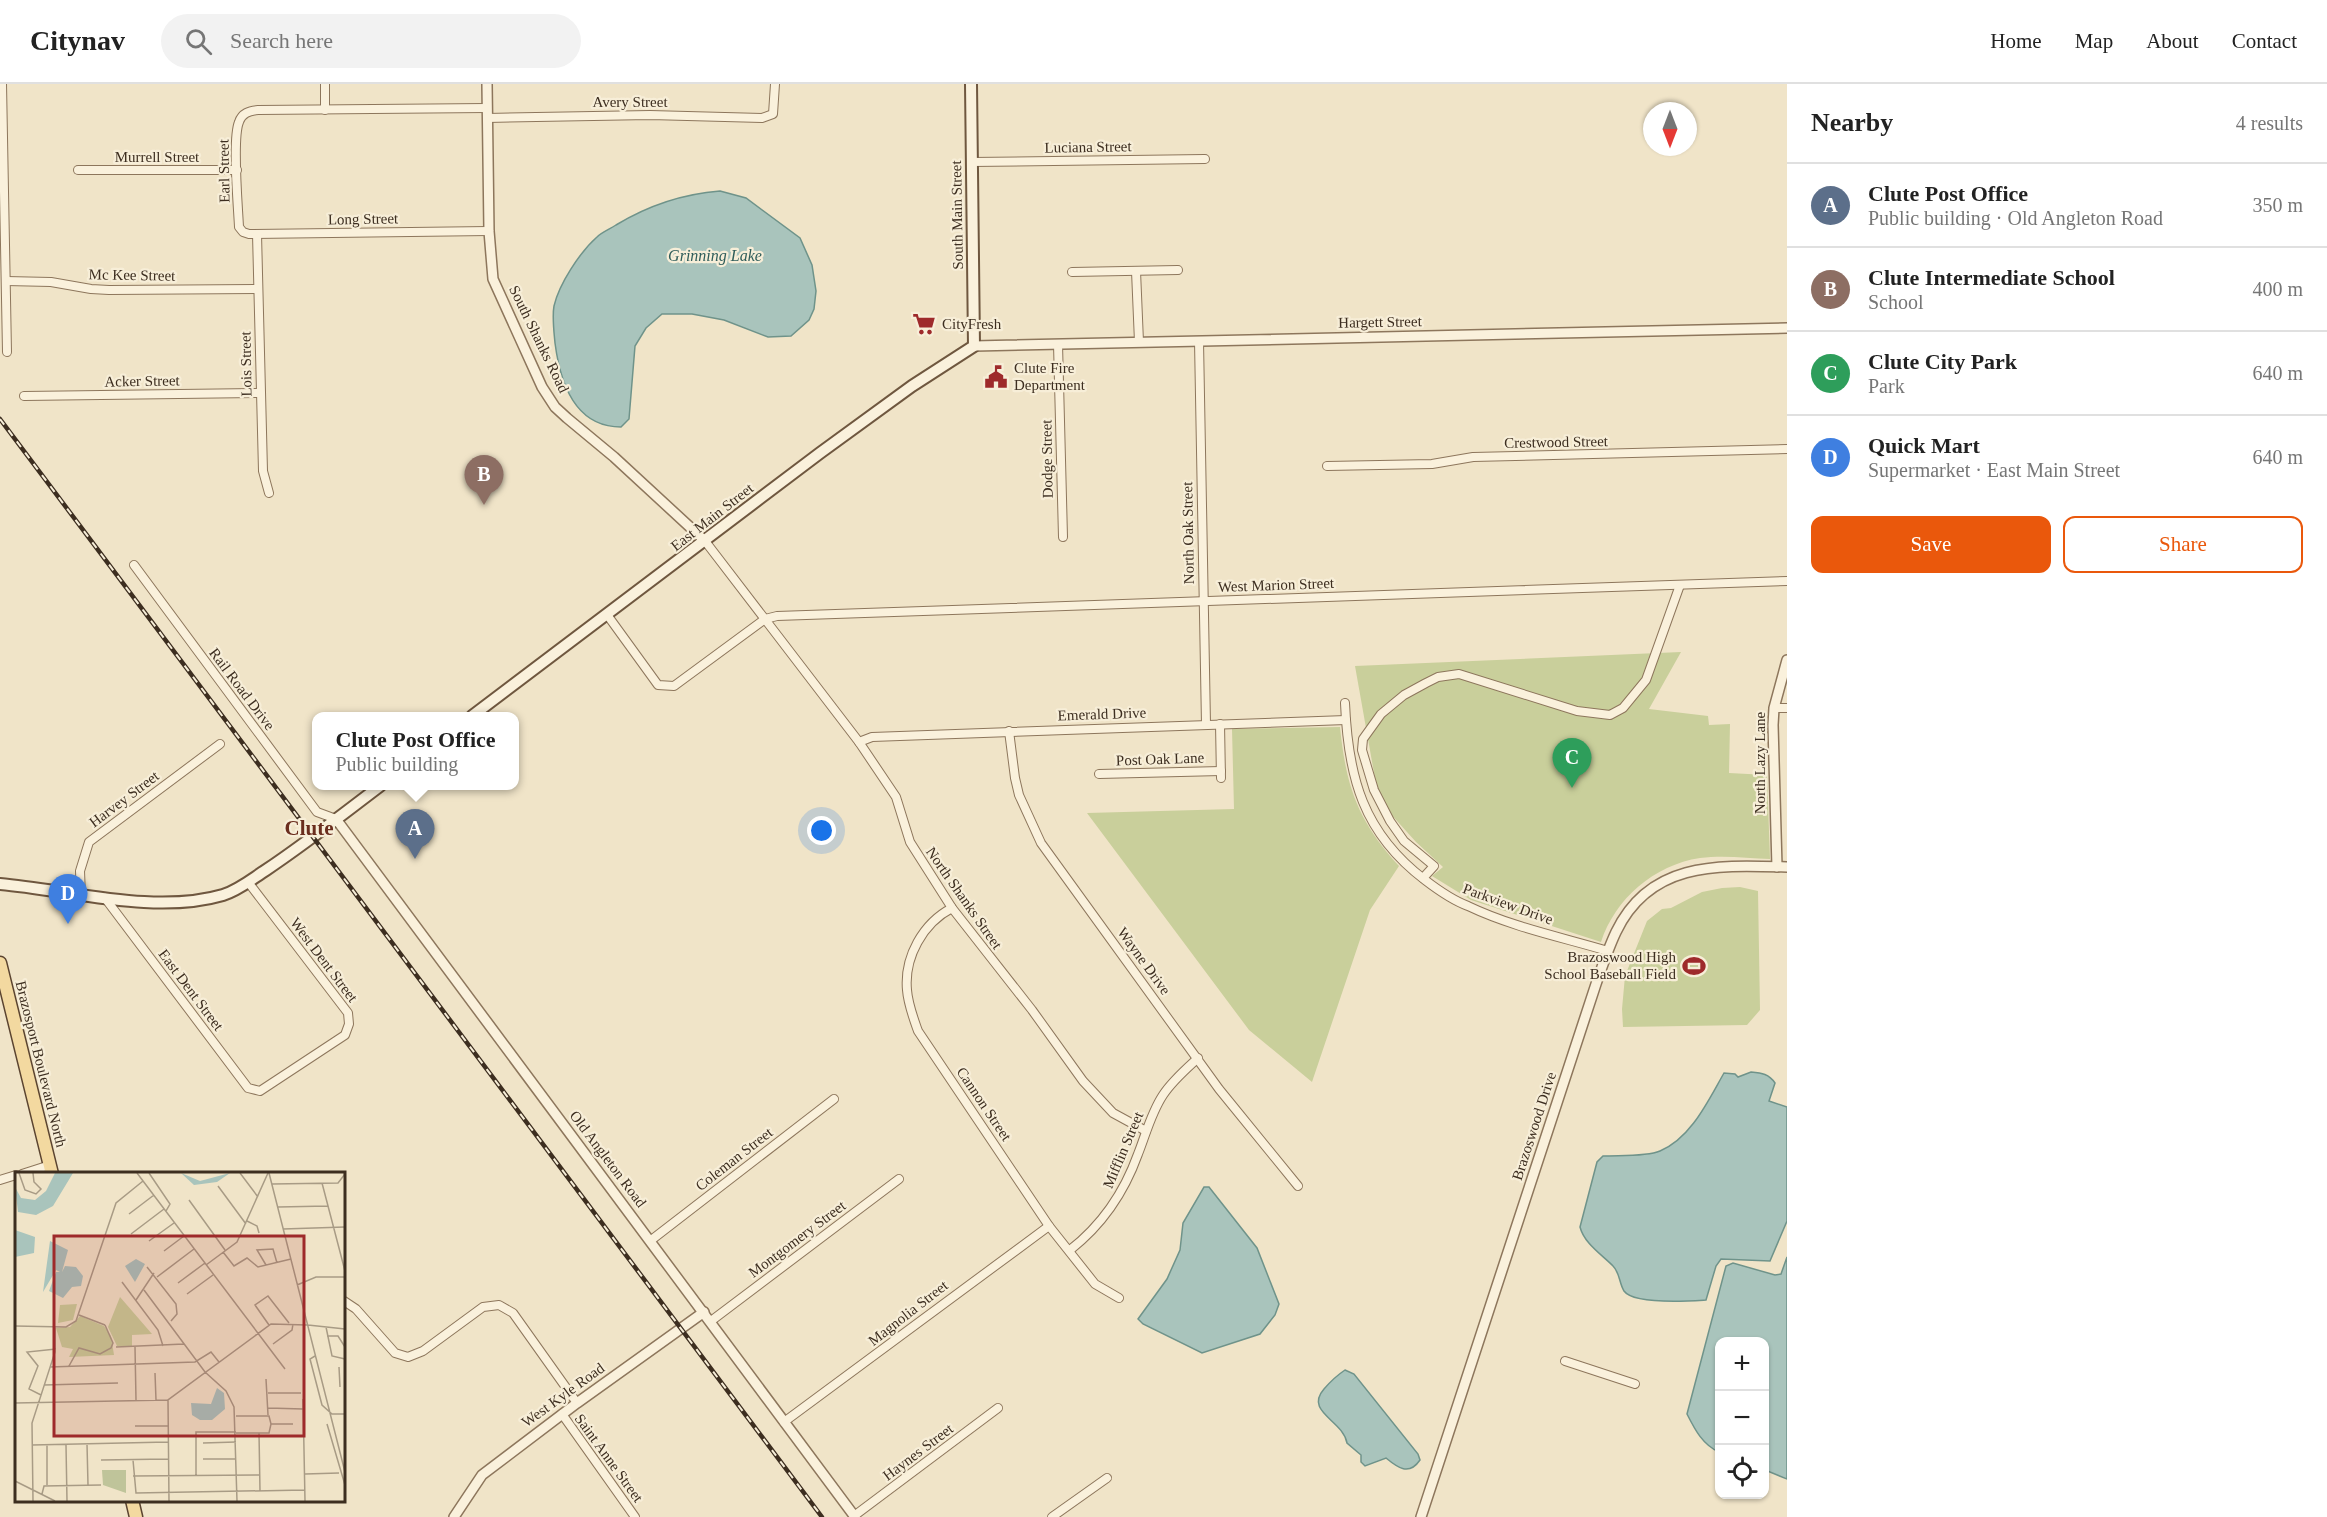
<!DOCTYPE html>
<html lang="en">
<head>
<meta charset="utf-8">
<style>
  :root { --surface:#fff; --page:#f2f2f2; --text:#222; --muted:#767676; --line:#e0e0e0; --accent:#ea580c }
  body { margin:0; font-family:Georgia,serif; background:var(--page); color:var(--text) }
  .controls { position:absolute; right:18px; bottom:18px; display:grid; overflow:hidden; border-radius:12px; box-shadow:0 2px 4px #0004 }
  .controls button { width:54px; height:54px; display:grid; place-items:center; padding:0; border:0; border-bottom:2px solid var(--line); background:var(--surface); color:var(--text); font:30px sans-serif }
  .compass { position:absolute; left:1643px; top:18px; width:54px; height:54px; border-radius:50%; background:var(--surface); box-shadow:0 2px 4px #0004; rotate:180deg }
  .you { position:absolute; left:822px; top:747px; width:21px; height:21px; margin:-15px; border:4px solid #fff; border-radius:50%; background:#1a73e8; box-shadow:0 0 0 9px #1a73e833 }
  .badge { display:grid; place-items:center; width:39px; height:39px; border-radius:50%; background:var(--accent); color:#fff; font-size:20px; font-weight:700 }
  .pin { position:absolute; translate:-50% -50px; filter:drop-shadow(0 2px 3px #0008) }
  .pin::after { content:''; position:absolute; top:32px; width:21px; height:18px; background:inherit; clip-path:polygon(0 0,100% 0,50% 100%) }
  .popup { position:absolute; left:312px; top:628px; width:207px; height:78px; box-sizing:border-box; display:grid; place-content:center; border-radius:12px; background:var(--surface); filter:drop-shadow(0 2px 4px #0005); font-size:20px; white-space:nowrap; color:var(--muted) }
  .popup b { font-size:22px; color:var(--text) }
  .popup::after { content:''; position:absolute; left:50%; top:100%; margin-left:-12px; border:12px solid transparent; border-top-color:var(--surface) }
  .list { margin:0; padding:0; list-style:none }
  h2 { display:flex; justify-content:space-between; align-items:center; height:78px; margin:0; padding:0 24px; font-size:26px }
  h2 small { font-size:20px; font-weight:400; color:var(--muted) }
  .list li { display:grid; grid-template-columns:39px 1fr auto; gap:18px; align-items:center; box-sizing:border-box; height:84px; padding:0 24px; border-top:2px solid var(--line) }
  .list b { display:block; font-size:22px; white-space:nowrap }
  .list p { margin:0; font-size:20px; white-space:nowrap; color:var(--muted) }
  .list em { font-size:20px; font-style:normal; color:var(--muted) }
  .actions { display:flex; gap:12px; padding:18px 24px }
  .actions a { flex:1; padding:14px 0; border:2px solid var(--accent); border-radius:12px; text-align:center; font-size:21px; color:var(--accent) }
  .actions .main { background:var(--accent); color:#fff }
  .icon { flex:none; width:33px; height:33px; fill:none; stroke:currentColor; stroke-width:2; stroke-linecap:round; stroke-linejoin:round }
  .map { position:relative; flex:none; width:1787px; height:1433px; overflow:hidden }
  header { display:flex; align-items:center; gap:36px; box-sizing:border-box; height:84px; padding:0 30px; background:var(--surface); border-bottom:2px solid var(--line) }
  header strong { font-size:28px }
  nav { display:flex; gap:33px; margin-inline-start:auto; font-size:21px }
  .search { width:420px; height:54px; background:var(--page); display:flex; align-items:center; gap:15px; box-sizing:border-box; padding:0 21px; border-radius:33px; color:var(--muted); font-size:22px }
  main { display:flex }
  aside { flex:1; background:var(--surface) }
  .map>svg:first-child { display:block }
  .green { fill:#c9cf9b }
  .water { fill:#a9c4bc; stroke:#6f938a; stroke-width:1.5 }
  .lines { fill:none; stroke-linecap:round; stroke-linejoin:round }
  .minor-casing { stroke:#8d765c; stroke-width:10 }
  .tertiary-casing { stroke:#8d765c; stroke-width:12 }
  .secondary-casing { stroke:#6f573f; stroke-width:14 }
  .primary-casing { stroke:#5b4430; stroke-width:15 }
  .minor { stroke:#faf1dc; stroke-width:8 }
  .tertiary { stroke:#faf1dc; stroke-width:9 }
  .secondary { stroke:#faf1dc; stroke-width:10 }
  .primary { stroke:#f3d9a0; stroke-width:12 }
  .rail-casing { stroke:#3d2e20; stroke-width:4.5 }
  .rail { stroke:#f7eed8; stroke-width:2; stroke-dasharray:7; stroke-linecap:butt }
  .labels { text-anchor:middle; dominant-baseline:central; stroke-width:4.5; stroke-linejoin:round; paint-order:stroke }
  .street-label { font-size:15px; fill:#3d2e20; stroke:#f7eed8 }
  .poi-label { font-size:15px; fill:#3d2e20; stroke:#f7eed8; text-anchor:start }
  .water-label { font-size:16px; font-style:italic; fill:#2f5d5a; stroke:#f7eed8 }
  .district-label { font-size:21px; font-weight:bold; fill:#6b2e1e; stroke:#f7eed8 }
  .inset-road { fill:none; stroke:#a89b85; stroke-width:1.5 }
  .view { fill:#9e2a2b; fill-opacity:0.15; stroke:#9e2a2b; stroke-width:3 }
  .inset-edge { fill:none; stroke:#3d2e20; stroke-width:3 }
</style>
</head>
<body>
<header>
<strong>Citynav</strong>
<div class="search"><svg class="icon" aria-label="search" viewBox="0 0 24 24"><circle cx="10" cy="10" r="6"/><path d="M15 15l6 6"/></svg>Search here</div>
<nav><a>Home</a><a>Map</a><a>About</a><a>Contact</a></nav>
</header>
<main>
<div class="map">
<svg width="1787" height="1433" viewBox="0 0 1787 1433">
  <rect width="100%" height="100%" fill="#f0e4c8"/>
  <g class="green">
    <path d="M1681,568L1649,625L1708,632L1709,641L1730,640L1729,689L1767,691L1770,775C1747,774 1723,771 1700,774C1654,781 1615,815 1601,858L1471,816L1432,792L1443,783L1416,758L1379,717L1355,582Z"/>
    <path d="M1340,643C1346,703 1358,737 1399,782L1370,826L1312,998L1249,946L1087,729L1234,725L1232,645Z"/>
    <path d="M1740,803L1758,807L1760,926L1747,941L1623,943L1622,925L1625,892L1647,837L1662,825L1671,824L1702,808L1722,804Z"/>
  </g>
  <g class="water">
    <path d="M720,107L746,114L800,154L812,181L816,207L814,225L809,236L791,252L768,253L724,236L692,230H662L646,244L635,262L629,335L621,343C574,343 560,298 555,259C554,248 552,233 554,222C559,200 580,168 597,153C602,148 610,145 616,141C649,121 682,110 720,107Z"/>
    <path d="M1751,988C1762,989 1769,990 1775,999L1769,1017L1787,1023V1137L1770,1177L1721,1175L1716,1182L1706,1216C1689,1217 1634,1221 1624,1207C1619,1199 1620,1189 1613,1182C1601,1170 1584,1159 1580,1143L1597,1078L1603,1072C1619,1071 1646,1073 1660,1067C1691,1054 1708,1017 1724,989L1735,990L1738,993Z"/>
    <path d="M1204,1103H1209L1257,1164L1279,1220L1275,1231L1260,1250L1202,1269L1143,1240L1138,1235L1167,1195L1180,1166L1183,1139Z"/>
    <path d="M1787,1173V1395L1765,1386L1764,1258H1720L1719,1368C1703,1361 1695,1346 1687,1330L1726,1182L1733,1179L1775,1191L1781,1190Z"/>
    <path d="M1345,1286L1354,1290L1418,1370L1420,1376C1409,1392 1398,1384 1386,1374L1365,1382L1361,1378V1371L1347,1359C1343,1336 1304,1328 1324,1305C1330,1298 1336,1292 1345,1286Z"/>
  </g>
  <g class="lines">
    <g class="minor-casing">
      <g id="minor">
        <path d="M2,0L7,268"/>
        <path d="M325,0V26"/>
        <path d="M487,24L258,26C249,27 242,29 239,38C232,55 238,121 239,143L243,148L249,150L489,147"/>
        <path d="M487,34L650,31L762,34L773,30L775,0"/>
        <path d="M971,78L1205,75"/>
        <path d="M78,86H237"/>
        <path d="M257,150L263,387L269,409"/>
        <path d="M1136,187L1139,258"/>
        <path d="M1072,188L1178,186"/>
        <path d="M6,197L51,198L91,205L109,206L258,205"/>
        <path d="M1199,257L1206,640"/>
        <path d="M1058,260L1063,453"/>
        <path d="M24,312L260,309"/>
        <path d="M1327,382L1432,380L1473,373L1787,365"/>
        <path d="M705,457L859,658L896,713L910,758L952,824L1032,926L1083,997L1113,1029L1146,1047"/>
        <path d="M134,481L317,728L336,735"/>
        <path d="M608,532L658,601L674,602L765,535L777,532L1787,497"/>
        <path d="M1345,619C1348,693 1363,749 1425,796C1438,806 1452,816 1468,822C1512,843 1561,853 1608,867"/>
        <path d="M1774,624H1787"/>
        <path d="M1220,640L1221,694"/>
        <path d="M1009,647L1015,694L1019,711L1041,759L1219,1005L1298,1102"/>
        <path d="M859,658L872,653L1346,636"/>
        <path d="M1099,690L1221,687"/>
        <path d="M1423,794L1434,782L1404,757L1390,737L1374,706L1362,666L1363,655L1381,630L1404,611L1426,599L1438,593L1459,590L1577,627L1610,631L1623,624L1646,596L1680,501"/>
        <path d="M81,812L80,787L89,758L220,660"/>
        <path d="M105,814L248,1004L260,1007L345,951L349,940L348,929L248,798"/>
        <path d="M952,824C923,839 904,873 907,906C908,920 913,933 918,947L1049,1142L1095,1200L1119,1214"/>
        <path d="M22,1090L50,1081"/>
        <path d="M0,1096L16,1091"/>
        <path d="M650,1157L834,1015"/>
        <path d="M1070,1166C1102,1141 1124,1109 1138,1070C1146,1050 1151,1029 1163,1011C1172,997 1186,985 1198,974"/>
        <path d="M344,1217L356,1225L395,1269L408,1273L423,1267L483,1223L499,1221L513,1229L577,1319"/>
        <path d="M711,1237L899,1095"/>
        <path d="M1565,1277L1635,1300"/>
        <path d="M562,1330L635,1433"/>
        <path d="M784,1338L1049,1142"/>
        <path d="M854,1432L998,1324"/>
        <path d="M1052,1433L1107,1394"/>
      </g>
    </g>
    <g class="tertiary-casing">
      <g id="tertiary">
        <path d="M487,0L489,147L493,195L542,303L555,323L567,334L614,373L705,457"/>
        <path d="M974,262L1787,244"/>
        <path d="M336,735L855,1433"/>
        <path d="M1777,783L1773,641L1774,624L1787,576"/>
        <path d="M454,1433L482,1391L577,1319L704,1228"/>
        <path d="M1421,1433L1596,900C1602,883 1608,865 1616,848C1650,777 1718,781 1787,783"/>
      </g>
    </g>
    <g class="secondary-casing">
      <g id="secondary">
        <path d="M472,632L820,369L912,302L974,262L971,0"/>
        <path d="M0,800C69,806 155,831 223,811C239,806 252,795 266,786C305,760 343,730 380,702"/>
      </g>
    </g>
    <g class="primary-casing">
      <g id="primary">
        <path d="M0,879L52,1090"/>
        <path d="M132,1416L136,1433"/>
      </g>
    </g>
    <use href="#minor" class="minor"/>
    <use href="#tertiary" class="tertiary"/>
    <use href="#secondary" class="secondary"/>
    <use href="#primary" class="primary"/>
    <g class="rail-casing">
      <path id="rail" d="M0,335L822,1433"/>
    </g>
    <use href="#rail" class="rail"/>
  </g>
  <defs>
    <g id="supermarket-bare" transform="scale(1.8)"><path d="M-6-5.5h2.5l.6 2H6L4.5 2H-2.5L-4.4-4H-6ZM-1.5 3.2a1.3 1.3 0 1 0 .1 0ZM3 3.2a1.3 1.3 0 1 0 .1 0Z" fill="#9e2a2b" stroke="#f7eed8" stroke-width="2.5" paint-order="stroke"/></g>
    <g id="civic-bare" transform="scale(1.8)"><path d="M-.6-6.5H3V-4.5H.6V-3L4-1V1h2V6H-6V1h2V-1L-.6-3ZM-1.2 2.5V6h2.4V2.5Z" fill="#9e2a2b" stroke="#f7eed8" stroke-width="2.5" paint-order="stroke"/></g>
    <g id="stadium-bare" transform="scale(1.8)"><path d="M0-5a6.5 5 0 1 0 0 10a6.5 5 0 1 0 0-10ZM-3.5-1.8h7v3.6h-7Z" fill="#9e2a2b" stroke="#f7eed8" stroke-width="2.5" paint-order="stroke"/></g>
  </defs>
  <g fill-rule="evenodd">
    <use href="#supermarket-bare" x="924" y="240"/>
    <use href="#civic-bare" x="996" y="293"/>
    <use href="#stadium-bare" x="1694" y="882"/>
  </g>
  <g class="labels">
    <g class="street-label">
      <text x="630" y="18">Avery Street</text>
      <text transform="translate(1088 63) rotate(-1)">Luciana Street</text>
      <text x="157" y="73">Murrell Street</text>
      <text transform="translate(224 87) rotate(-91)">Earl Street</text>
      <text transform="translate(957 131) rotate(-91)">South Main Street</text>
      <text transform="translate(363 135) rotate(-1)">Long Street</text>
      <text transform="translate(132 191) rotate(1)">Mc Kee Street</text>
      <text transform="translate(1380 238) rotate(-1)">Hargett Street</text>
      <text transform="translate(539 255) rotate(64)">South Shanks Road</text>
      <text transform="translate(246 280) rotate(-91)">Lois Street</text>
      <text transform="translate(142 297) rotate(-1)">Acker Street</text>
      <text transform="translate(1556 358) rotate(-1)">Crestwood Street</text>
      <text transform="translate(1047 375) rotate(-91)">Dodge Street</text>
      <text transform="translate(712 433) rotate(-38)">East Main Street</text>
      <text transform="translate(1188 449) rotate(-91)">North Oak Street</text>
      <text transform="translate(1276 501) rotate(-2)">West Marion Street</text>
      <text transform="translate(242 605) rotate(53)">Rail Road Drive</text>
      <text transform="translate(1102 630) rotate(-2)">Emerald Drive</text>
      <text transform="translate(1160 675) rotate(-2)">Post Oak Lane</text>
      <text transform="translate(1760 679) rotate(-90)">North Lazy Lane</text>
      <text transform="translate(124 715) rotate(-37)">Harvey Street</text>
      <text transform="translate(964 814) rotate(55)">North Shanks Street</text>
      <text transform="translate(1508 820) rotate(20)">Parkview Drive</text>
      <text transform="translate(324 876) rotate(53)">West Dent Street</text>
      <text transform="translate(1144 877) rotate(54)">Wayne Drive</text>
      <text transform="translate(191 906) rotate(53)">East Dent Street</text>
      <text transform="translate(41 980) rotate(76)">Brazosport Boulevard North</text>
      <text transform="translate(984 1020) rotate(56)">Cannon Street</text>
      <text transform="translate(1534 1042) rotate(-72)">Brazoswood Drive</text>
      <text transform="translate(1123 1066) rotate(-67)">Mifflin Street</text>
      <text transform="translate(608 1075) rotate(53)">Old Angleton Road</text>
      <text transform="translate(734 1075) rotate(-38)">Coleman Street</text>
      <text transform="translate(797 1155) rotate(-37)">Montgomery Street</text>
      <text transform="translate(908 1229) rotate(-38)">Magnolia Street</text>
      <text transform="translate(563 1311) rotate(-36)">West Kyle Road</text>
      <text transform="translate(918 1368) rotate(-37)">Haynes Street</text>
      <text transform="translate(609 1374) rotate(54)">Saint Anne Street</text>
    </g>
    <g class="poi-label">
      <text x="942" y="240">CityFresh</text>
      <text x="1014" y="284">Clute Fire<tspan x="1014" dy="17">Department</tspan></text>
      <text x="1676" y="873" text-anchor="end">Brazoswood High<tspan x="1676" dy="17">School Baseball Field</tspan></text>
    </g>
    <g class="water-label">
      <text x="715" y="171">Grinning Lake</text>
    </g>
    <g class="district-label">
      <text x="309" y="744">Clute</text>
    </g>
  </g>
  <g transform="translate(15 1088)">
    <rect width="330" height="330" fill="#f0e4c8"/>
    <path d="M105,125L137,162L117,163V174H102L93,155ZM62,132L58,148L43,151L45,133ZM65,144L89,154L96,164L99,183L54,185L58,177L47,175L41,156L55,155Z" fill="#c9cf9b"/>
    <path d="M87,298H111V321L88,313Z" fill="#bfc49a"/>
    <path d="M40,1H58L38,34L21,43L3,40L0,15L6,26L20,28L31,19ZM166,1L185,9L215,1L202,10L179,13ZM0,58L20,65L19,81L0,85ZM35,69L53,78L47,100L50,94L61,95L68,104L66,114L57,115L48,126L34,119L41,100H45L41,98L28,120ZM121,87L130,92L120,110L110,94ZM202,216L209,221L210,237L197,248H185L177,243L176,231L196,232Z" fill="#a9c4bc"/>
    <path class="inset-road" d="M4,1L10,18L21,22L26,17L19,10L18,1M122,1L270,197M134,1L155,32L151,39M225,1L243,25M254,1L330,300M307,11L330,99M257,12L323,11L330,2M203,14L231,52M174,28L210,78M263,35L313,34M114,42L139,23M232,49L242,54L244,61M268,57L330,55M116,62L149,37M134,69L159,51M149,79L169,64M208,80L219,94L232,86L243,95L276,87M191,93L222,70L253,1M251,93L242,78L258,77L262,91M132,95L161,132L162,142L156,149M142,105L179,77M107,110L143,158L148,174M163,111L190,91M282,113L301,105H330M129,118L190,200L211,219L219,235L222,329M172,122L198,103M121,128L139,101M64,143L90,153M254,153L240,133L253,124L274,151M293,153L330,157M0,154L51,155L61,149L101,31L128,9M311,155L317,184L330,187M312,164H323L330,175M258,172L277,158L278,152M101,175L169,172M120,175L121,228M300,184L295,187L307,233L317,242H330M54,194L64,176L85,182L96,176L98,171L90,153M35,195L180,190L196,180L204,190M324,195L325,215M140,201L141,228M251,207L253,243M29,213L103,211M253,221H286M26,223L14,217L23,194L12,180L41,177M288,227L290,329M0,231L153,228M253,236L288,237M221,244H254L256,252L254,261H221M256,252H278M312,252L330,313M120,254H153M244,261L245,319M188,271L221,270M72,272L73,313M17,273L153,270M32,273V313M51,273L52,329M188,287H221M86,288L153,287M118,288L121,321L290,318M290,302L324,301M118,304L244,303M181,304V260H221M0,309L40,329M27,322L29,314L86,313M18,329L17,251L40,180V155M154,329L153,228L256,152L292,153"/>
    <path class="view" d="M39,64H289V264H39Z"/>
    <rect width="330" height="330" class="inset-edge"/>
  </g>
</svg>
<div class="controls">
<button>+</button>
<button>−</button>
<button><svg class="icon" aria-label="locate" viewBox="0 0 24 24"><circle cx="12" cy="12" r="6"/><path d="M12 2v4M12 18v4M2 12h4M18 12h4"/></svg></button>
</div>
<svg class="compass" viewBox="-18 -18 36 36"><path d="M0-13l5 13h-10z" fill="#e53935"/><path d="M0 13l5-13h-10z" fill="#767676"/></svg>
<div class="you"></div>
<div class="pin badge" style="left:415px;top:775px;background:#5c6f8a">A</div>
<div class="popup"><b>Clute Post Office</b>Public building</div>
<div class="pin badge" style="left:484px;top:421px;background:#8d6e63">B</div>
<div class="pin badge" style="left:1572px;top:704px;background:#2e9e5b">C</div>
<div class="pin badge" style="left:68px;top:840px;background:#3f7fe0">D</div>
</div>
<aside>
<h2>Nearby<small>4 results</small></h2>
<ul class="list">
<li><span class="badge" style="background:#5c6f8a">A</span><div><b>Clute Post Office</b><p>Public building · Old Angleton Road</p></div><em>350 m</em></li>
<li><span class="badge" style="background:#8d6e63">B</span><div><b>Clute Intermediate School</b><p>School</p></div><em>400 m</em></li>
<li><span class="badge" style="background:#2e9e5b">C</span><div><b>Clute City Park</b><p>Park</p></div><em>640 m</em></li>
<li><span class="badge" style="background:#3f7fe0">D</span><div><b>Quick Mart</b><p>Supermarket · East Main Street</p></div><em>640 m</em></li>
</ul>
<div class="actions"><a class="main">Save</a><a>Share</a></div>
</aside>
</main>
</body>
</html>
